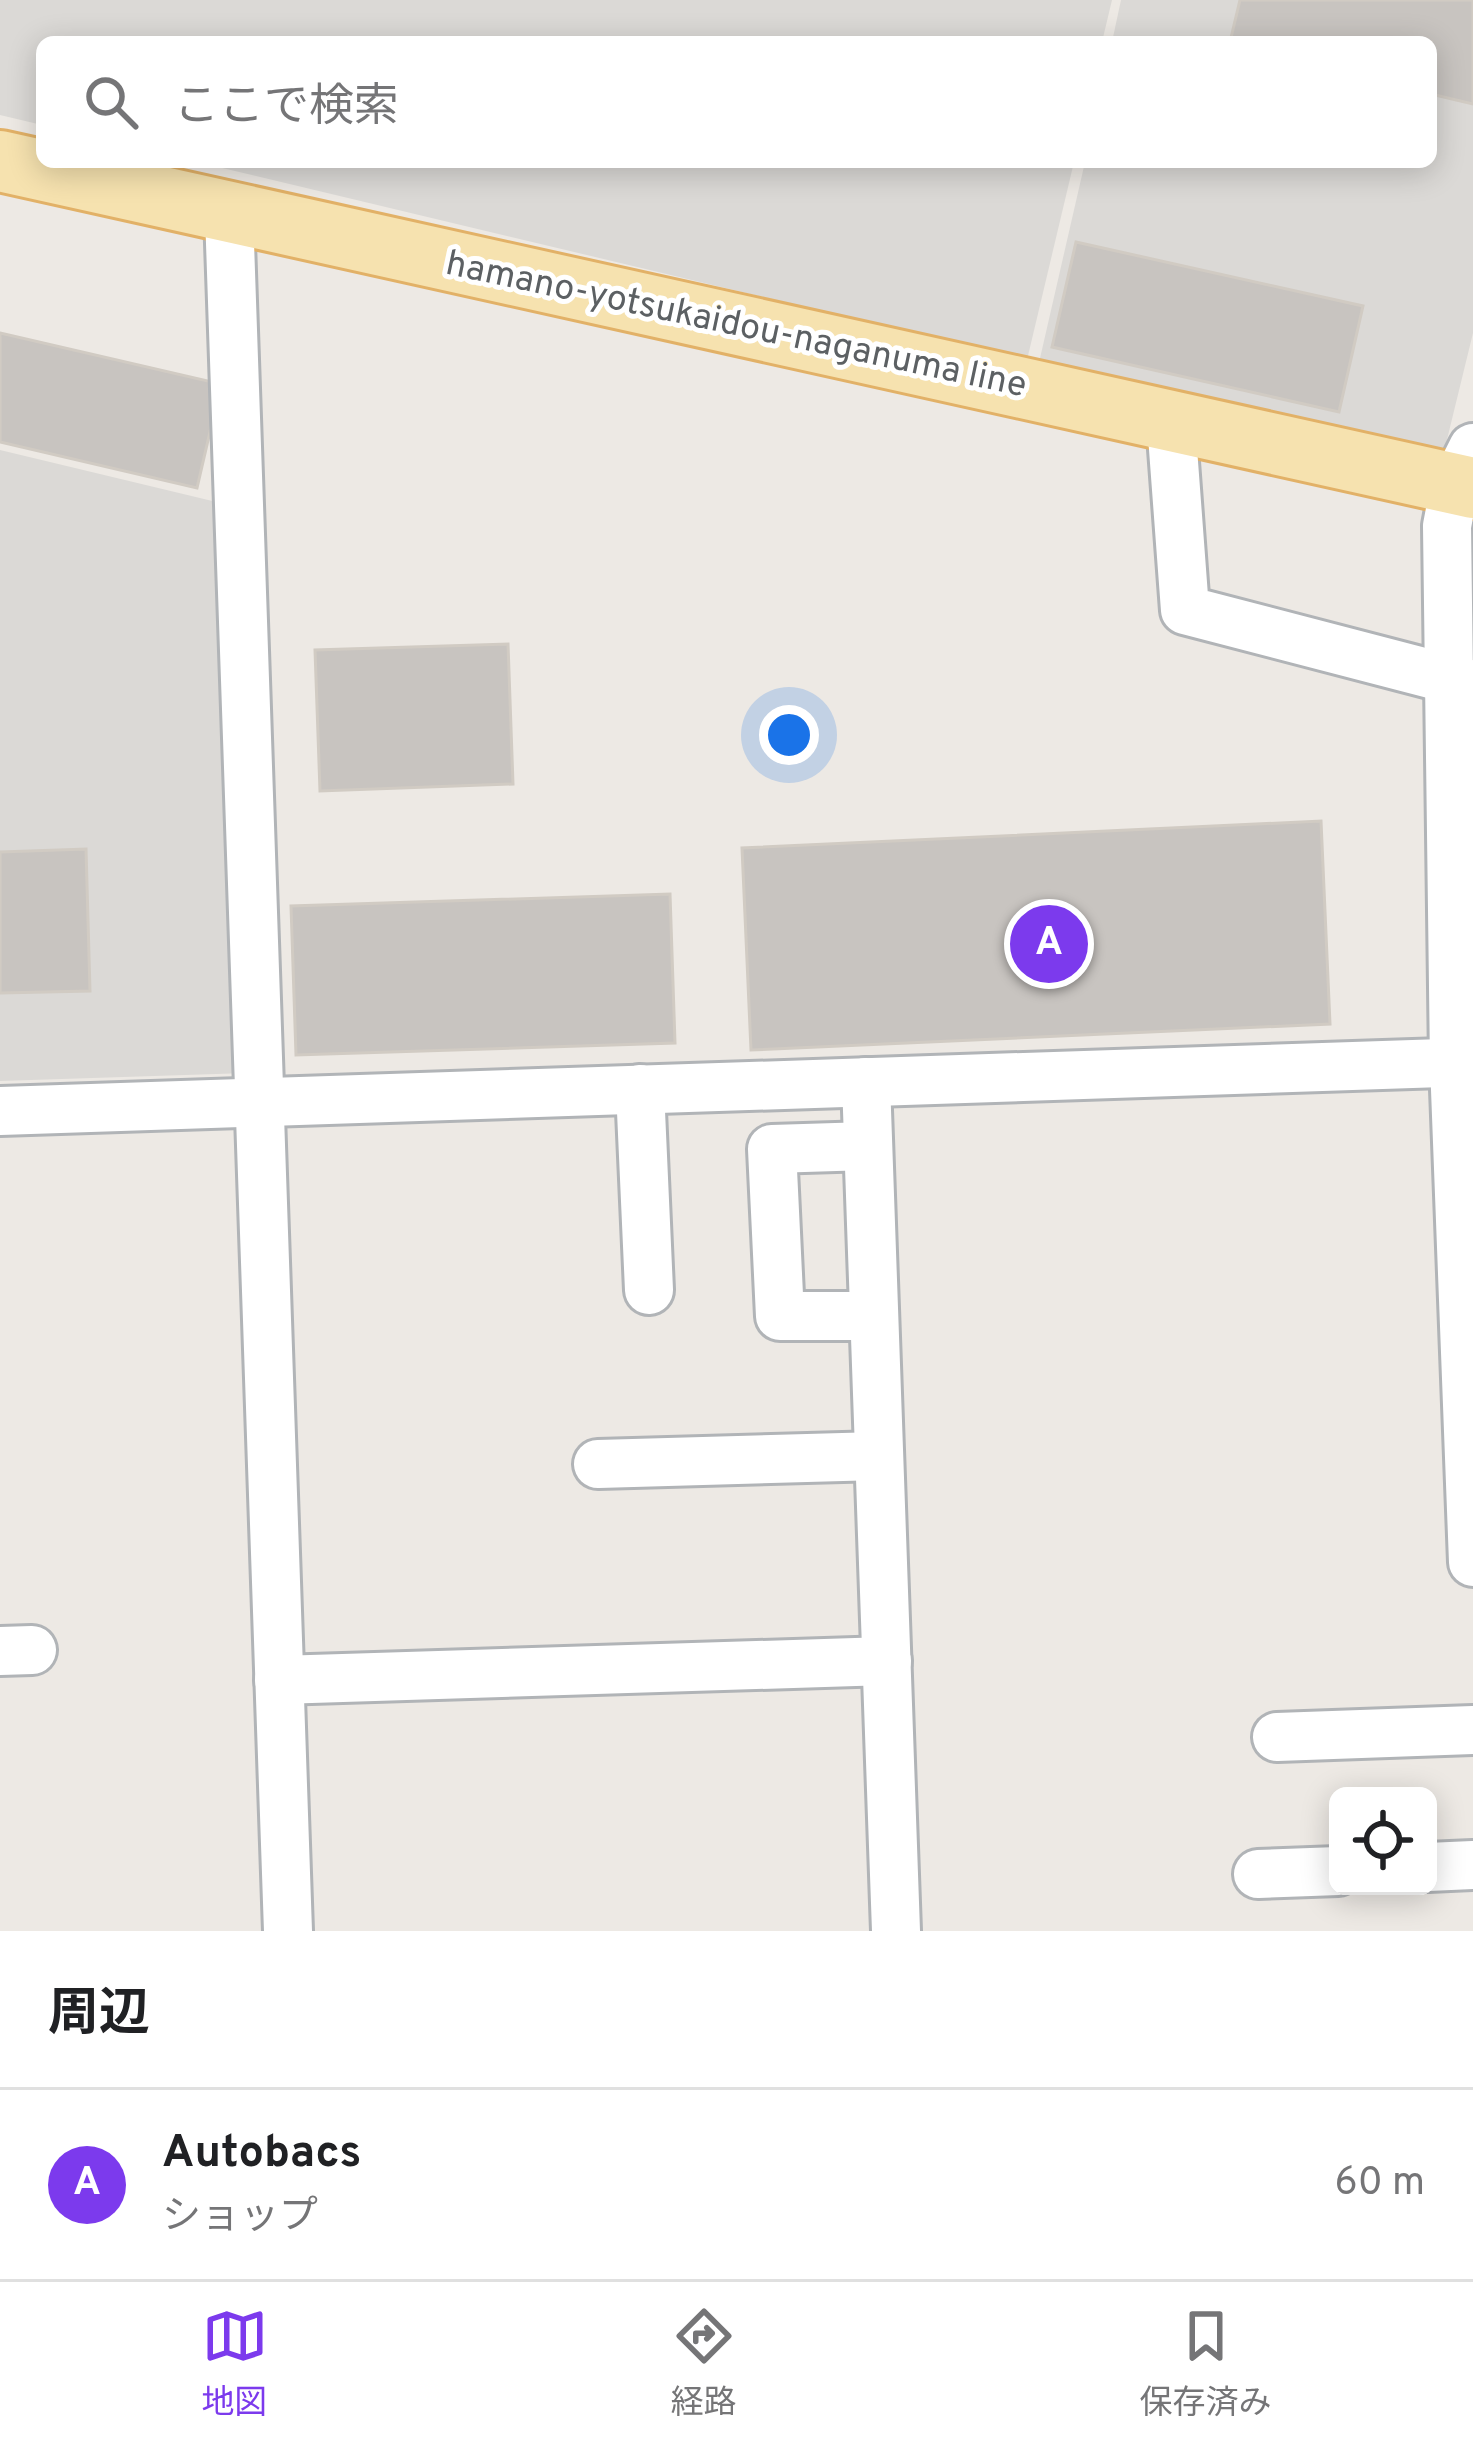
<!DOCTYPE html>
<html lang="ja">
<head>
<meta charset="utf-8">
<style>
  :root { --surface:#fff; --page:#f6f6f6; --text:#202124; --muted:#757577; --line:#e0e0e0; --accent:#7c3aed }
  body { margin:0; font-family:Overpass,"Noto Sans JP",sans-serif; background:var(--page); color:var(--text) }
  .controls { position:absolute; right:36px; bottom:36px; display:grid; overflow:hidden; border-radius:18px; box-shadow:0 6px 30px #0003 }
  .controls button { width:108px; height:108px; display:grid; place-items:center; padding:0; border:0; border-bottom:3px solid var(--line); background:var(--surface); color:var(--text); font:60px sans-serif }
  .you { position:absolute; left:789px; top:735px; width:42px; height:42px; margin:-30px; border:9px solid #fff; border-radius:50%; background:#1a73e8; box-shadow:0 0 0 18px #1a73e833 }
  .badge { display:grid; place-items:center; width:78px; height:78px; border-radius:50%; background:var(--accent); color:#fff; font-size:39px; font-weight:700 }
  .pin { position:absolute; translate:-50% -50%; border:6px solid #fff; box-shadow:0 3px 12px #0006 }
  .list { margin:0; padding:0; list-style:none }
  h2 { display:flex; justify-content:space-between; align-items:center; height:156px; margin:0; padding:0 48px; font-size:51px }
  h2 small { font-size:39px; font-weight:400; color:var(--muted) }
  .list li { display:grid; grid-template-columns:78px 1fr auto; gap:36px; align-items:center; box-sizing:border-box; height:192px; padding:0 48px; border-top:3px solid var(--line) }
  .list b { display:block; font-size:45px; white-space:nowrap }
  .list p { margin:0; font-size:39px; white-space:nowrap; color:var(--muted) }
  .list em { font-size:39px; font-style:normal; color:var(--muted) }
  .icon { flex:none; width:66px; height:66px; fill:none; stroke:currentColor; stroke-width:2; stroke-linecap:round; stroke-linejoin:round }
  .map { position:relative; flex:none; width:1473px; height:1931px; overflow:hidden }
  .search { position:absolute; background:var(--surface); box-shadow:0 6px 30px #0003; left:36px; right:36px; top:36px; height:132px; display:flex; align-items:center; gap:30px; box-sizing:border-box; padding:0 42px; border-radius:18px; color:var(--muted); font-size:45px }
  .sheet { height:348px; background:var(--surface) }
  nav { display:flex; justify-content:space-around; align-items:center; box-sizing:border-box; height:168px; border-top:3px solid var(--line); background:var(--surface); font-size:33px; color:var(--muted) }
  nav a { display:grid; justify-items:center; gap:6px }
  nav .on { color:var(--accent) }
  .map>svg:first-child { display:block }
  .industrial { fill:#dbd9d6 }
  .building { fill:#c8c4c0; stroke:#d1cbc3; stroke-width:3 }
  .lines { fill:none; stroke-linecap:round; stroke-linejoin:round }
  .minor-casing { stroke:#b1b4b7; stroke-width:54 }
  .major-casing { stroke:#e2b167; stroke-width:66 }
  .minor { stroke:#fff; stroke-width:48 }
  .major { stroke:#f6e2af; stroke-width:60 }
  .labels { text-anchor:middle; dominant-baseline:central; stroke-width:10; stroke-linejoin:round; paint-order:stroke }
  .street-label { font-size:36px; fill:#5c6063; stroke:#fff }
</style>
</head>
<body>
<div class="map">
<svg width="1473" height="1931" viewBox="0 0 1473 1931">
  <rect width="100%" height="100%" fill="#ede9e4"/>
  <g class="industrial">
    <path d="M0,0H1112L1102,42H42V125L0,115Z"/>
    <path d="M1121,0H1473V333L1443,456L1038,367L1085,162H1431V42H1112Z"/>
    <path d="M197,162H1074L1027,360Z"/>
    <path d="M0,450L229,505L247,1073L0,1081Z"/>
  </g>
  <g class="building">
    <path d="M1240,0H1473V104L1431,94V42H1230Z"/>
    <path d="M1076,242L1363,306L1339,412L1052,347Z"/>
    <path d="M0,333L221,384L197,488L0,442Z"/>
    <path d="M508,644L513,784L320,791L315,650Z"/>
    <path d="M1321,821L1330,1024L751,1050L742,848Z"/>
    <path d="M86,849L90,991L0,993V852Z"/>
    <path d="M670,894L675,1043L296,1055L291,906Z"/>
  </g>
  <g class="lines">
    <g class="minor-casing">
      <g id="minor">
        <path d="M229,214L288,1931"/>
        <path d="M1171,422L1185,610L1473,685"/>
        <path d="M1473,448L1455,484L1447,526L1454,1063L1473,1562"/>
        <path d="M866,1082L896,1931"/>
        <path d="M640,1089L649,1290"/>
        <path d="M0,1111L1473,1062"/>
        <path d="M868,1146L772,1149L780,1316H874"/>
        <path d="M598,1464L879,1456"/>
        <path d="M0,1651L32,1650"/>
        <path d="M279,1680L887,1661"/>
        <path d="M1277,1737L1473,1730"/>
        <path d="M1428,1867L1473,1865"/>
        <path d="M1258,1874L1338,1871"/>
      </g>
    </g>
    <g class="major-casing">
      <path id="major" d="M0,161L1473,488"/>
    </g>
    <use href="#minor" class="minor"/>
    <use href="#major" class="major"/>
  </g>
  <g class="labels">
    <g class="street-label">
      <text transform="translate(736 326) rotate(12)">hamano-yotsukaidou-naganuma line</text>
    </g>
  </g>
</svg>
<div class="controls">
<button><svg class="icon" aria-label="locate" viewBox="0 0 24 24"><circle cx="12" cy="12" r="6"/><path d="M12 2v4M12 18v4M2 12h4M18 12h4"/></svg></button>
</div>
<div class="you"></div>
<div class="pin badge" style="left:1049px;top:944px">A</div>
<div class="search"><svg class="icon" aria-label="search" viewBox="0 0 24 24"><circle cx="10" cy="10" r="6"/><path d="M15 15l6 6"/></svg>ここで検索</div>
</div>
<section class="sheet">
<h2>周辺<small></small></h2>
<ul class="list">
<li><span class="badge">A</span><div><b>Autobacs</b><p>ショップ</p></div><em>60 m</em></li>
</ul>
</section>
<nav>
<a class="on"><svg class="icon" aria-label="map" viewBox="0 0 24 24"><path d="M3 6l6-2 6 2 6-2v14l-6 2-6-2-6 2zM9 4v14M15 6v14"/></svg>地図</a>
<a><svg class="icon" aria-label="directions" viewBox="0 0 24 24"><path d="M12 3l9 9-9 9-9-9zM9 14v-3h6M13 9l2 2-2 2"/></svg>経路</a>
<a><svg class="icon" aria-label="saved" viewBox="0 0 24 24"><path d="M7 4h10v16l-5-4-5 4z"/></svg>保存済み</a>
</nav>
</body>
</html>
